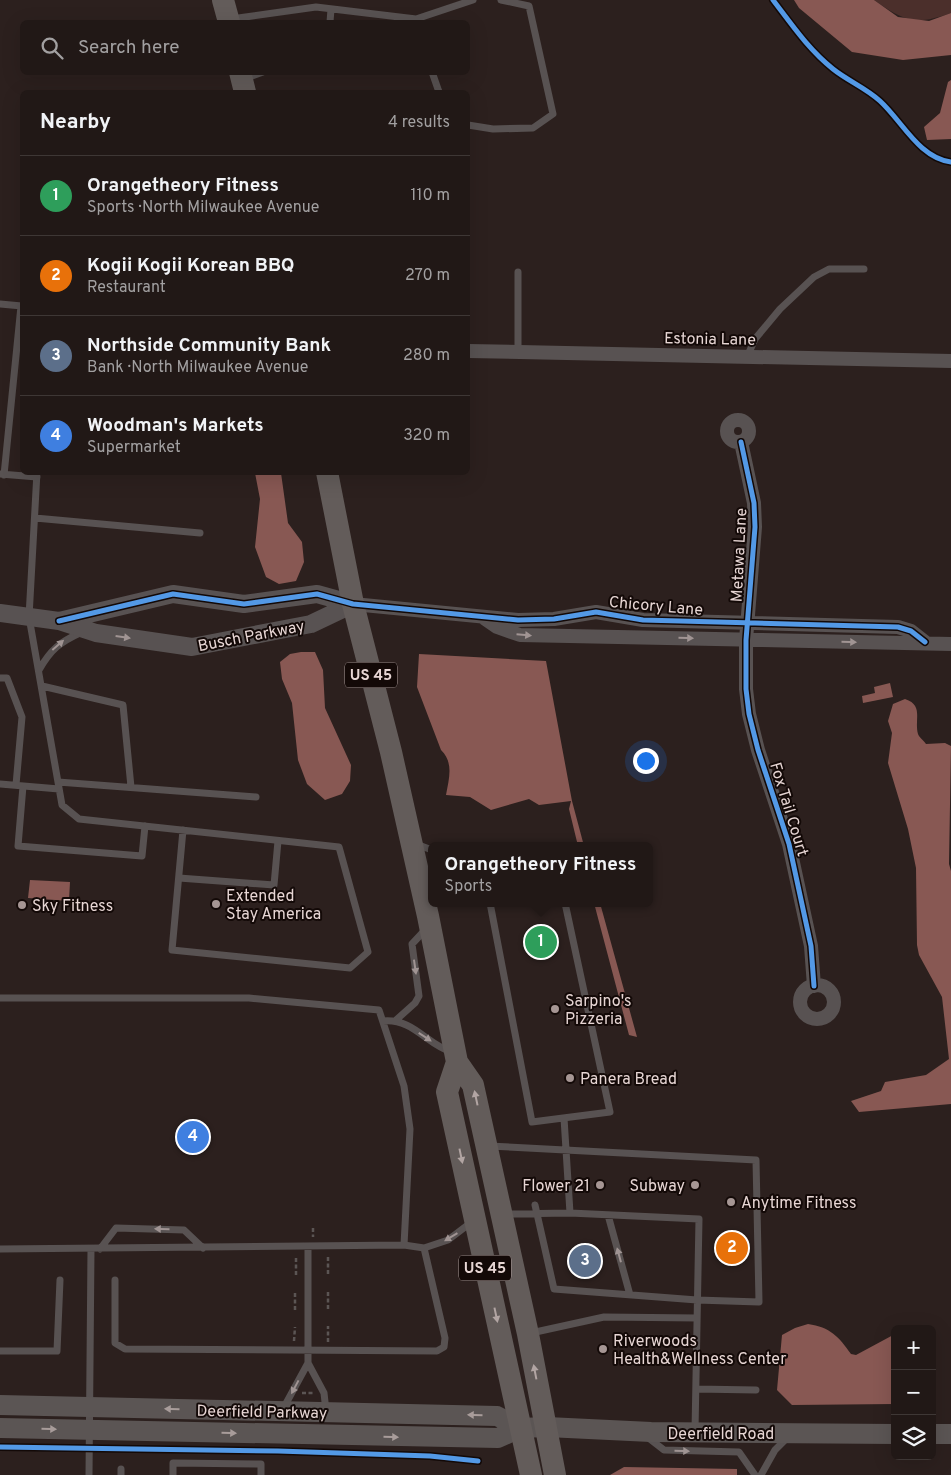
<!DOCTYPE html>
<html lang="en">
<head>
<meta charset="utf-8">
<style>
  :root { --surface:#211816; --page:#29211f; --text:#f1f3f6; --muted:#a2a0a1; --line:#3e3735; --accent:#8c9099 }
  body { margin:0; font-family:Overpass,sans-serif; background:var(--page); color:var(--text) }
  .controls { position:absolute; right:15px; bottom:15px; display:grid; overflow:hidden; border-radius:8px; box-shadow:0 5px 20px #0002 }
  .controls button { width:45px; height:45px; display:grid; place-items:center; padding:0; border:0; border-bottom:1px solid var(--line); background:var(--surface); color:var(--text); font:25px sans-serif }
  .you { position:absolute; left:645px; top:760px; width:18px; height:18px; margin:-12px; border:4px solid #fff; border-radius:50%; background:#1a73e8; box-shadow:0 0 0 8px #1a73e833 }
  .badge { display:grid; place-items:center; width:32px; height:32px; border-radius:50%; background:var(--accent); color:#fff; font-size:16px; font-weight:700 }
  .pin { position:absolute; translate:-50% -50%; border:2px solid #fff; box-shadow:0 1px 5px #0006 }
  .popup { position:absolute; left:428px; top:842px; width:225px; height:65px; box-sizing:border-box; display:grid; place-content:center; border-radius:8px; background:var(--surface); filter:drop-shadow(0 1px 4px #0005); font-size:16px; white-space:nowrap; color:var(--muted) }
  .popup b { font-size:19px; color:var(--text) }
  .popup::after { content:''; position:absolute; left:50%; top:100%; margin-left:-10px; border:10px solid transparent; border-top-color:var(--surface) }
  .list { margin:0; padding:0; list-style:none }
  h2 { display:flex; justify-content:space-between; align-items:center; height:65px; margin:0; padding:0 20px; font-size:21px }
  h2 small { font-size:16px; font-weight:400; color:var(--muted) }
  .list li { display:grid; grid-template-columns:32px 1fr auto; gap:15px; align-items:center; box-sizing:border-box; height:80px; padding:0 20px; border-top:1px solid var(--line) }
  .list b { display:block; font-size:19px; white-space:nowrap }
  .list p { margin:0; font-size:16px; white-space:nowrap; color:var(--muted) }
  .list em { font-size:16px; font-style:normal; color:var(--muted) }
  .icon { flex:none; width:28px; height:28px; fill:none; stroke:currentColor; stroke-width:2; stroke-linecap:round; stroke-linejoin:round }
  .map { position:relative; flex:none; width:951px; height:1475px; overflow:hidden }
  .search { position:absolute; background:var(--surface); box-shadow:0 5px 20px #0002; left:20px; top:20px; width:450px; height:55px; display:flex; align-items:center; gap:12px; box-sizing:border-box; padding:0 18px; border-radius:8px; color:var(--muted); font-size:19px }
  .panel { position:absolute; background:var(--surface); box-shadow:0 5px 20px #0002; left:20px; top:90px; width:450px; height:385px; border-radius:8px }
  .map>svg:first-child { display:block }
  .green { fill:#4b2f2b }
  .water { fill:#885853 }
  .lines { fill:none; stroke-linecap:round; stroke-linejoin:round }
  .path { stroke:#5b5554; stroke-width:2.5; stroke-dasharray:4 2.5; stroke-linecap:butt }
  .service { stroke:#585252; stroke-width:7 }
  .minor { stroke:#585252; stroke-width:14 }
  .tertiary { stroke:#585252; stroke-width:18 }
  .secondary { stroke:#5b5554; stroke-width:20 }
  .primary { stroke:#635c5a; stroke-width:22 }
  .cycleway-casing { stroke:#130907; stroke-width:8 }
  .cycleway { stroke:#5399e6; stroke-width:5 }
  .oneway { fill:#a09493 }
  .oneway2 { fill:#b2a5a3 }
  .oneway3 { fill:#a89c9a }
  .poi-dot { fill:#a69694; stroke:#130907; stroke-width:2 }
  .labels { text-anchor:middle; stroke-width:4; stroke-linejoin:round; paint-order:stroke }
  .shield { fill:#130907; stroke:#a79896; stroke-width:1 }
  .shield-label { font-size:15px; font-weight:bold; fill:#e7d6d4 }
  .street-label { font-size:16px; fill:#e7d6d4; stroke:#130907 }
  .poi-label { font-size:16px; fill:#e7d6d4; stroke:#130907; text-anchor:start }
</style>
</head>
<body>
<div class="map">
<svg width="951" height="1475" viewBox="0 0 951 1475">
  <rect width="100%" height="100%" fill="#2c201e"/>
  <path class="green" d="M 874,0 L 951,0 L 951,13 C 915,26 904,21 874,0 Z"/>
  <path class="water" d="M 794,0 L 874,0 L 898,17 L 929,21 L 951,13 L 951,55 L 903,60 L 852,52 L 799,8 Z
    M 951,80 L 951,139 L 927,140 L 924,127 L 940,113 L 948,82 Z
    M 255,473 L 281,473 L 288,523 L 302,542 L 304,562 L 296,581 L 279,584 L 266,577 L 255,547 L 260,499 Z
    M 301,652 L 315,652 L 323,670 L 325,708 L 351,765 L 350,781 L 342,794 L 325,800 L 307,784 L 298,760 L 292,703 L 282,679 L 280,662 L 290,654 Z
    M 419,654 L 546,661 L 572,801 L 584,846 L 578,846 L 569,809 L 571,801 L 539,805 L 529,799 L 491,810 L 470,797 L 446,795 C 449,778 454,763 441,750 L 417,687 Z
    M 890,683 L 893,697 L 863,703 L 862,696 L 875,693 L 874,687 Z
    M 905,699 C 924,705 914,720 918,734 C 919,737 924,741 926,744 L 945,743 L 951,746 L 949,864 L 951,871 L 951,1104 L 859,1112 L 851,1101 L 881,1091 L 885,1082 L 926,1075 L 949,1059 L 942,997 L 919,955 L 917,945 L 916,868 L 908,829 L 888,763 L 892,733 L 888,721 L 893,704 Z
    M 30,880 L 70,882 L 69,901 L 28,898 Z
    M 594,903 L 600,903 L 637,1037 L 629,1035 Z
    M 808,1324 C 830,1327 839,1337 851,1354 L 856,1355 L 895,1334 L 895,1404 L 792,1405 L 777,1390 L 782,1335 L 795,1328 Z
    M 624,1467 L 737,1469 L 737,1475 L 610,1475 Z"/>
  <g class="lines">
    <path class="path" d="M 313,1228 L 313,1237
      M 328,1257 L 328,1276
      M 296,1275 L 296,1256
      M 328,1292 L 328,1310
      M 295,1310 L 295,1292
      M 294,1341 L 295,1327
      M 328,1342 L 328,1326
      M 302,1393 L 315,1393"/>
    <path class="service" d="M 231,19 L 316,7 L 416,19 L 473,0
      M 330,22 L 331,9
      M 432,72 L 439,92
      M 244,79 L 263,72
      M 468,125 L 493,129 L 533,128 L 553,114 L 529,6 L 501,0
      M 0,304 L 22,306
      M 518,352 L 518,272
      M 747,357 L 755,339 L 780,309 L 814,277 L 829,269 L 864,269
      M 37,472 L 29,617 L 62,805 L 79,819 L 339,847 L 368,952 L 350,968 L 172,950 L 183,830
      M 0,474 L 37,477
      M 4,475 L 21,306
      M 35,518 L 200,533
      M 39,670 C 51,649 60,642 82,632
      M 0,678 L 7,678 L 22,717 L 16,785
      M 42,686 L 123,705 L 131,787
      M 58,782 L 256,797
      M 0,784 L 59,789
      M 23,786 L 18,846 L 142,856 L 145,826
      M 416,844 L 432,850
      M 179,878 L 274,885 L 278,841
      M 490,903 L 532,1122 L 610,1112 L 565,903
      M 0,998 L 249,998 L 379,1010 L 404,1086 L 410,1129 L 404,1245 L 0,1249
      M 396,1020 L 415,1003 L 419,996 L 412,944 L 426,929
      M 383,1021 C 413,1018 427,1045 452,1052
      M 564,1118 L 570,1213
      M 489,1146 L 756,1160 L 759,1302 L 697,1300 L 554,1289 L 535,1205
      M 504,1214 L 570,1213 L 699,1219 L 695,1431
      M 608,1215 L 630,1295
      M 424,1248 L 448,1240 L 473,1221
      M 100,1249 L 116,1228 L 184,1230 L 203,1248
      M 115,1280 L 115,1343 L 125,1349 L 437,1351 L 444,1347 L 445,1338 L 424,1248 L 404,1245
      M 531,1333 L 604,1317 L 697,1318
      M 0,1351 L 57,1351 L 60,1280
      M 308,1363 L 324,1393 L 326,1411
      M 696,1389 L 756,1390
      M 283,1409 L 308,1363 L 308,1247
      M 646,1436 L 664,1450 L 739,1452 L 755,1475
      M 89,1475 L 91,1249
      M 121,1475 L 121,1469
      M 173,1475 L 173,1463 L 261,1464 L 261,1475
      M 761,1475 L 775,1450 L 788,1437"/>
    <path class="minor" d="M 468,351 L 951,361
      M727 431a11 11 0 1 1 22 0a11 11 0 1 1-22 0Z
      M 741,442 L 754,503 L 755,527 L 746,640 L 746,689 L 749,714 L 758,750 L 789,844 L 811,946 L 814,986
      M 353,604 L 518,620 L 554,619 L 596,612 L 643,620 L 898,627 L 911,631 L 925,642
      M 484,618 L 497,627 L 520,635 L 951,644
      M800 1002a17 17 0 1 1 34 0a17 17 0 1 1-34 0Z"/>
    <path class="tertiary" d="M 0,613 L 59,621 L 96,633 L 192,647 L 311,624 L 353,604
      M 59,621 L 173,594 L 244,604 L 317,594 L 353,604"/>
    <path class="secondary" d="M 0,1405 L 497,1416 L 520,1428
      M 0,1428 L 498,1438 L 520,1428 L 547,1427 L 651,1432 L 895,1434
      M 932,1434 L 951,1434"/>
    <path class="primary" d="M 223,0 L 229,22
      M 240,72 L 245,92
      M 327,472 L 353,604 L 391,752 L 428,916 L 457,1062 L 473,1085 L 528,1334 L 555,1475
      M 457,1062 L 447,1092 L 531,1475"/>
    <defs>
      <path id="cycleway" d="M 773,0 C 792,25 809,50 833,69 C 848,81 866,88 880,101 C 902,121 919,158 951,162
        M 741,442 L 754,503 L 755,527 L 746,640 L 746,689 L 749,714 L 758,750 L 789,844 L 811,946 L 814,986
        M 59,621 L 173,594 L 244,604 L 317,594 L 353,604 L 518,620 L 554,619 L 596,612 L 643,620 L 898,627 L 911,631 L 925,642
        M 0,1447 L 278,1451 L 430,1456 L 478,1461"/>
    </defs>
    <use href="#cycleway" class="cycleway-casing"/>
    <use href="#cycleway" class="cycleway"/>
  </g>
  <defs><path id="oneway-solid" d="M-6-.8H1V-3.2L6.5 0L1 3.2V.8H-6Z" transform="scale(1.25)"/></defs>
  <g class="oneway">
    <use href="#oneway-solid" transform="translate(524 635) rotate(5)"/>
    <use href="#oneway-solid" transform="translate(123 637) rotate(8)"/>
    <use href="#oneway-solid" transform="translate(686 638) rotate(1)"/>
    <use href="#oneway-solid" transform="translate(849 642) rotate(1)"/>
    <use href="#oneway-solid" transform="translate(58 645) rotate(-41)"/>
    <use href="#oneway-solid" transform="translate(415 967) rotate(82)"/>
    <use href="#oneway-solid" transform="translate(425 1037) rotate(33)"/>
    <use href="#oneway-solid" transform="translate(162 1229) rotate(-179)"/>
    <use href="#oneway-solid" transform="translate(451 1237) rotate(149)"/>
    <use href="#oneway-solid" transform="translate(619 1255) rotate(-105)"/>
    <use href="#oneway-solid" transform="translate(295 1387) rotate(118)"/>
    <use href="#oneway-solid" transform="translate(682 1451) rotate(1)"/>
  </g>
  <g class="oneway2">
    <use href="#oneway-solid" transform="translate(476 1098) rotate(-102)"/>
    <use href="#oneway-solid" transform="translate(461 1156) rotate(78)"/>
    <use href="#oneway-solid" transform="translate(496 1315) rotate(78)"/>
    <use href="#oneway-solid" transform="translate(535 1372) rotate(-101)"/>
  </g>
  <g class="oneway3">
    <use href="#oneway-solid" transform="translate(172 1409) rotate(-179)"/>
    <use href="#oneway-solid" transform="translate(475 1415) rotate(-179)"/>
    <use href="#oneway-solid" transform="translate(49 1429) rotate(1)"/>
    <use href="#oneway-solid" transform="translate(229 1433) rotate(2)"/>
    <use href="#oneway-solid" transform="translate(391 1437) rotate(1)"/>
  </g>
  <g class="poi-dot">
    <circle cx="216" cy="904" r="5"/>
    <circle cx="22" cy="905" r="5"/>
    <circle cx="555" cy="1009" r="5"/>
    <circle cx="570" cy="1078" r="5"/>
    <circle cx="600" cy="1185" r="5"/>
    <circle cx="695" cy="1185" r="5"/>
    <circle cx="731" cy="1202" r="5"/>
    <circle cx="603" cy="1349" r="5"/>
  </g>
  <g class="labels">
    <g class="shield">
      <rect x="345" y="662.5" width="52" height="25" rx="4"/>
      <rect x="459" y="1255.5" width="52" height="25" rx="4"/>
    </g>
    <g class="shield-label">
      <text x="371" y="680">US 45</text>
      <text x="485" y="1273">US 45</text>
    </g>
    <g class="street-label">
      <text transform="translate(710 338) rotate(1)" y="6">Estonia Lane</text>
      <text transform="translate(738 555) rotate(-87)" y="6">Metawa Lane</text>
      <text transform="translate(656 605) rotate(5)" y="6">Chicory Lane</text>
      <text transform="translate(251 635) rotate(-11)" y="6">Busch Parkway</text>
      <text transform="translate(790 809) rotate(73)" y="6">Fox Tail Court</text>
      <text transform="translate(262 1411) rotate(1)" y="6">Deerfield Parkway</text>
      <text x="721" y="1439">Deerfield Road</text>
    </g>
    <g class="poi-label">
      <text x="226" y="901">Extended<tspan x="226" dy="18">Stay America</tspan></text>
      <text x="32" y="911">Sky Fitness</text>
      <text x="565" y="1006">Sarpino's<tspan x="565" dy="18">Pizzeria</tspan></text>
      <text x="580" y="1084">Panera Bread</text>
      <text x="590" y="1191" text-anchor="end">Flower 21</text>
      <text x="685" y="1191" text-anchor="end">Subway</text>
      <text x="741" y="1208">Anytime Fitness</text>
      <text x="613" y="1346">Riverwoods<tspan x="613" dy="18">Health&amp;Wellness Center</tspan></text>
    </g>
  </g>
</svg>
<div class="controls">
<button>+</button>
<button>−</button>
<button><svg class="icon" aria-label="layers" viewBox="0 0 24 24"><path d="M12 4l9 5-9 5-9-5zM3 14l9 5 9-5"/></svg></button>
</div>
<div class="you"></div>
<div class="pin badge" style="left:541px;top:942px;background:#2e9e5b">1</div>
<div class="popup"><b>Orangetheory Fitness</b>Sports</div>
<div class="pin badge" style="left:732px;top:1248px;background:#e8710a">2</div>
<div class="pin badge" style="left:585px;top:1261px;background:#5c6f8a">3</div>
<div class="pin badge" style="left:193px;top:1137px;background:#3f7fe0">4</div>
<div class="search"><svg class="icon" aria-label="search" viewBox="0 0 24 24"><circle cx="10" cy="10" r="6"/><path d="M15 15l6 6"/></svg>Search here</div>
<section class="panel">
<h2>Nearby<small>4 results</small></h2>
<ul class="list">
<li><span class="badge" style="background:#2e9e5b">1</span><div><b>Orangetheory Fitness</b><p>Sports · North Milwaukee Avenue</p></div><em>110 m</em></li>
<li><span class="badge" style="background:#e8710a">2</span><div><b>Kogii Kogii Korean BBQ</b><p>Restaurant</p></div><em>270 m</em></li>
<li><span class="badge" style="background:#5c6f8a">3</span><div><b>Northside Community Bank</b><p>Bank · North Milwaukee Avenue</p></div><em>280 m</em></li>
<li><span class="badge" style="background:#3f7fe0">4</span><div><b>Woodman's Markets</b><p>Supermarket</p></div><em>320 m</em></li>
</ul>
</section>
</div>
</body>
</html>
